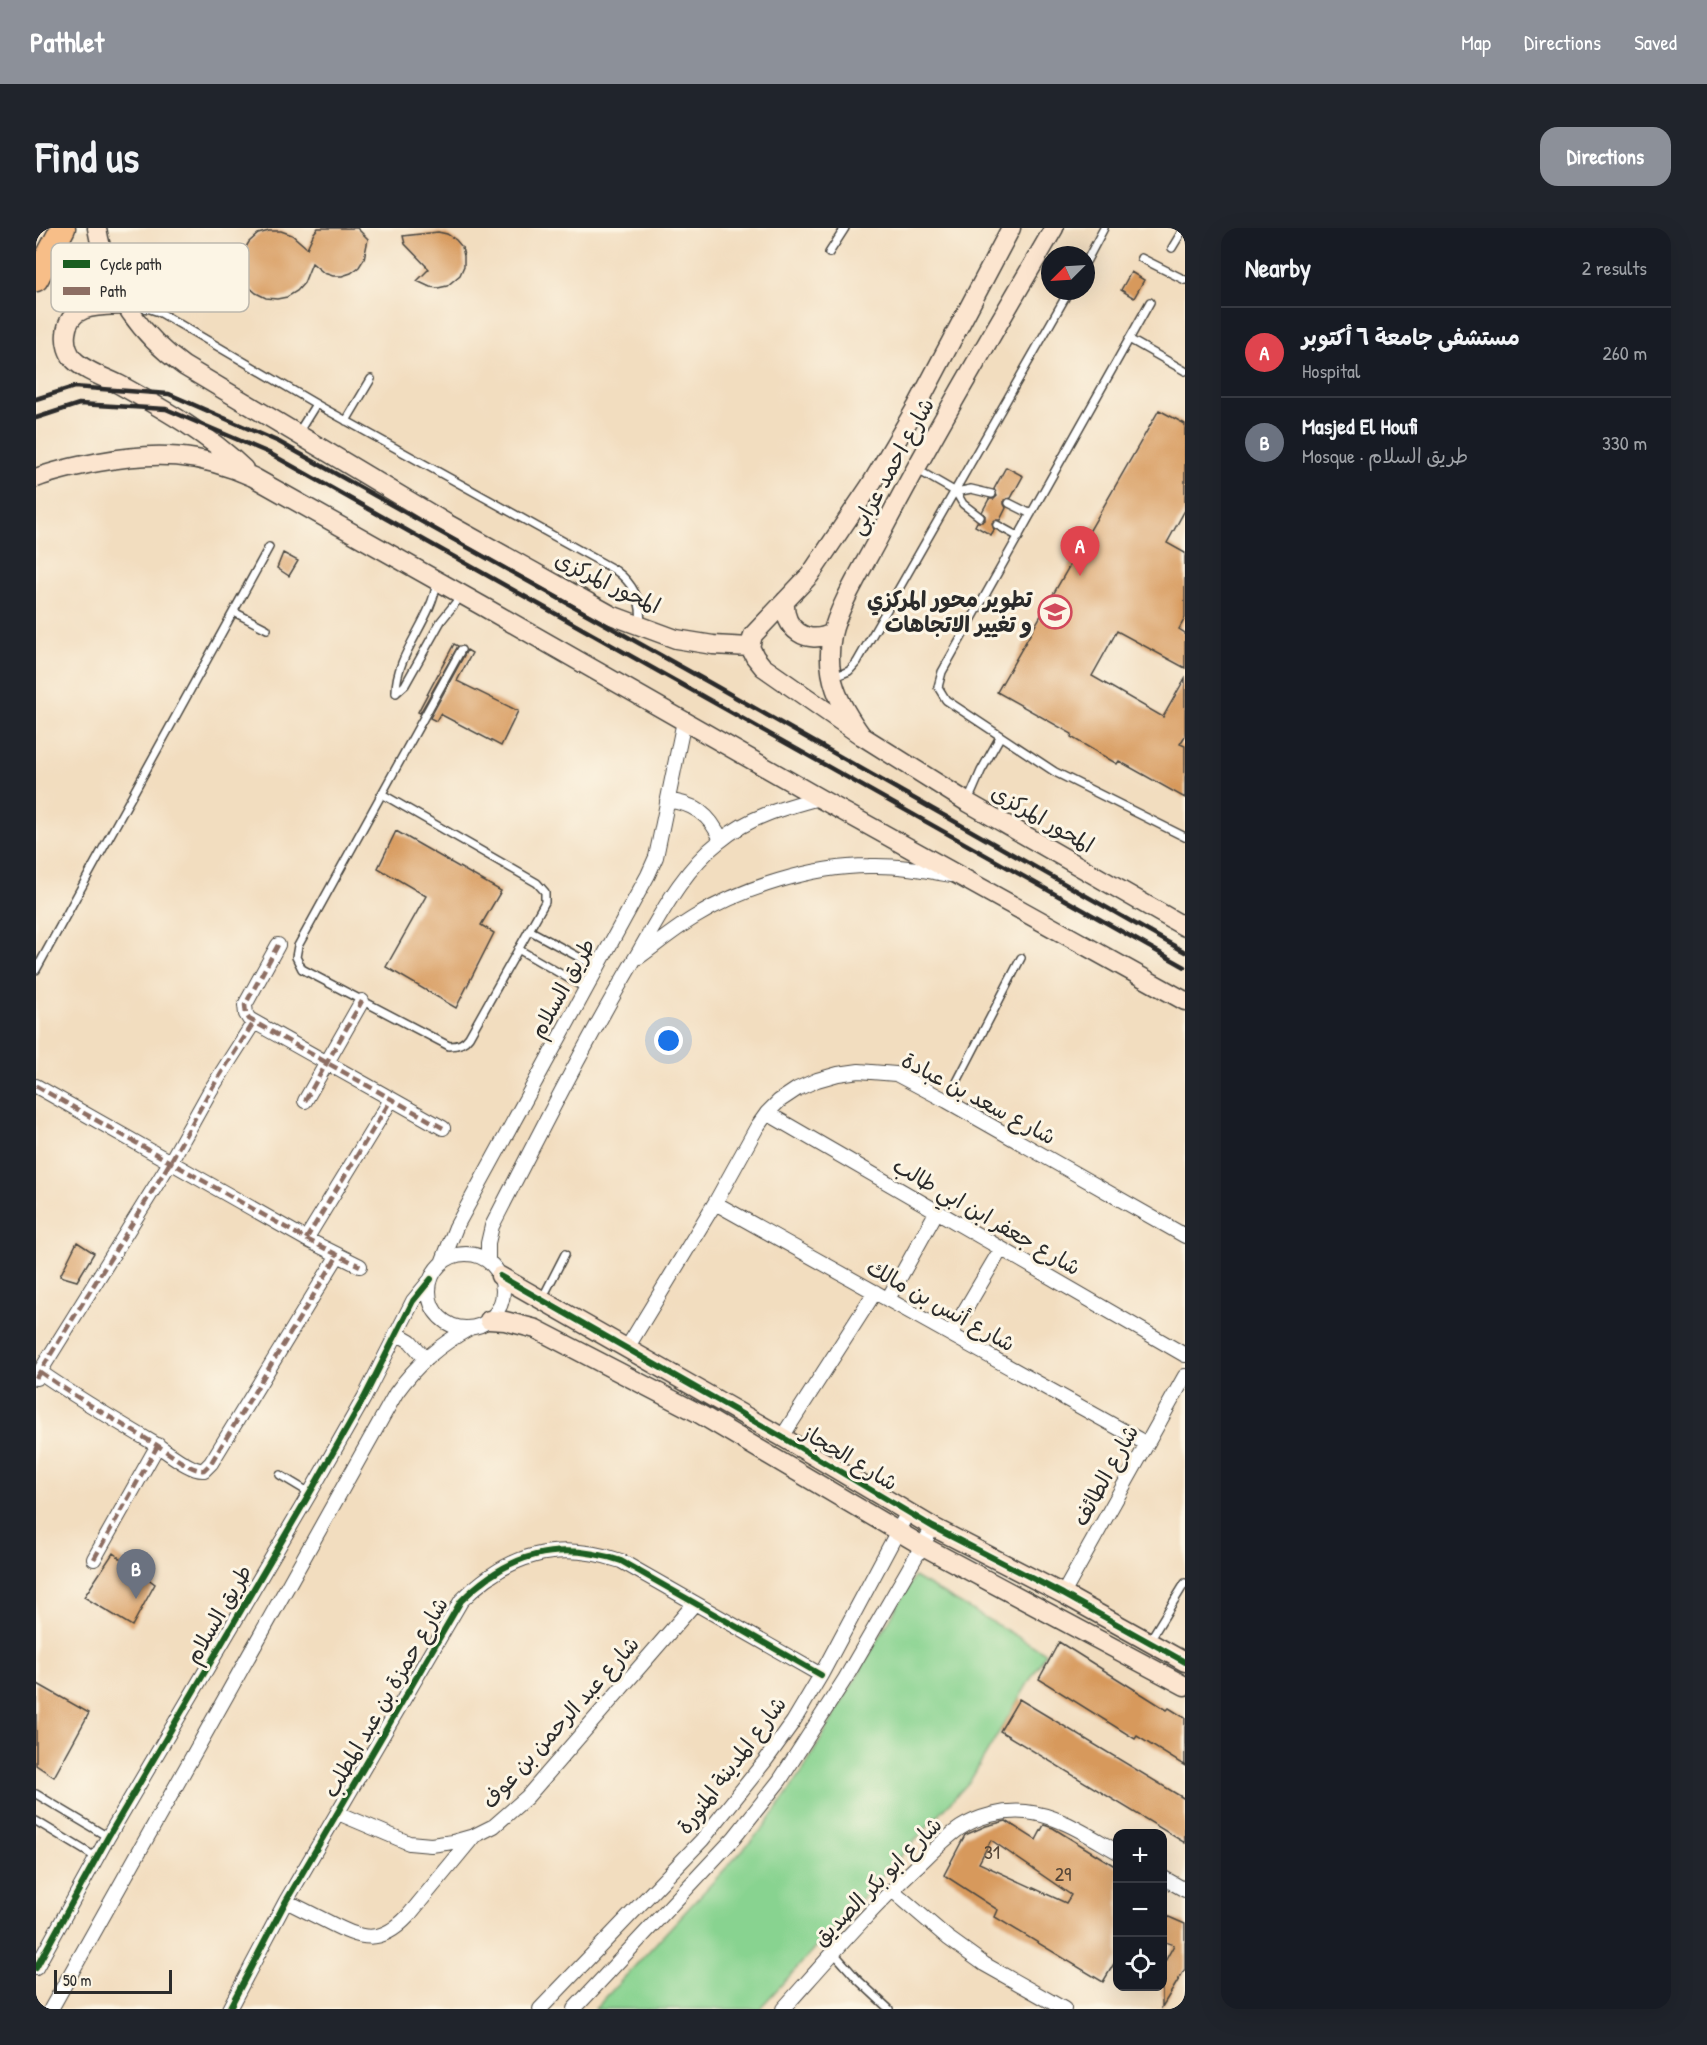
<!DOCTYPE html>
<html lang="en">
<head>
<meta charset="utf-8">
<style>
  :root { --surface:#171b24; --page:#20242c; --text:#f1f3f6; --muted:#9ea1a6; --line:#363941; --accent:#8c9099 }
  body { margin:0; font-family:"Patrick Hand","Playpen Sans Arabic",sans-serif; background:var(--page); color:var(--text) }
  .controls { position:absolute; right:18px; bottom:18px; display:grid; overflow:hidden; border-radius:12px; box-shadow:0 6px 24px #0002 }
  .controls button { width:54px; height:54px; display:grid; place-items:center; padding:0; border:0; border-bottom:2px solid var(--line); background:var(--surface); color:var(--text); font:30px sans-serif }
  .compass { position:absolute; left:1005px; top:18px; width:54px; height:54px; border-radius:50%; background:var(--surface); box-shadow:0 6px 24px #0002; rotate:246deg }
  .scale { position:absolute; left:18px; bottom:15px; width:118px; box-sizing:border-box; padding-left:6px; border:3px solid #2b2b2b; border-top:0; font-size:16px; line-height:21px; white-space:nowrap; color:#2b2b2b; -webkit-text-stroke:4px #fcf5e5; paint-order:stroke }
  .you { position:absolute; left:633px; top:813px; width:21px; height:21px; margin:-15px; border:4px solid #fff; border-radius:50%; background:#1a73e8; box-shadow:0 0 0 9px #1a73e833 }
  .badge { display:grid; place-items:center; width:39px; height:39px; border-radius:50%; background:var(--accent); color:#fff; font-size:20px; font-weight:700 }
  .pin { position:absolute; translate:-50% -50px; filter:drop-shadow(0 2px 3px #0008) }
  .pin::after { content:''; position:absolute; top:32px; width:21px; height:18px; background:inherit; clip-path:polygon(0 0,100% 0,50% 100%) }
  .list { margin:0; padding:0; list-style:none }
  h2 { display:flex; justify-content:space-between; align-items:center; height:78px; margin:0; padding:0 24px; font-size:26px }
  h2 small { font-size:20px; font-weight:400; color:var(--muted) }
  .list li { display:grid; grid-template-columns:39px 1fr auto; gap:18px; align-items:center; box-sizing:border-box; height:90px; padding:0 24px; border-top:2px solid var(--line) }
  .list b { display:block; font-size:22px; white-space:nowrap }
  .list p { margin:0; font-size:20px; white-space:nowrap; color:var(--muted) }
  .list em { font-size:20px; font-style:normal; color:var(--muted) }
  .icon { flex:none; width:33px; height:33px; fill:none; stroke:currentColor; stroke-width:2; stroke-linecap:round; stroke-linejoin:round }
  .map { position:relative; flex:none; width:1149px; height:1781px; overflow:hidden; border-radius:18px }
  header { display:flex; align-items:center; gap:36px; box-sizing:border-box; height:84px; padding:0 30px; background:var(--accent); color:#fff }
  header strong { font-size:28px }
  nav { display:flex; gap:33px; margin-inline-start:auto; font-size:21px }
  .intro { display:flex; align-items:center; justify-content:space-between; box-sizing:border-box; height:144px; padding:0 36px }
  h1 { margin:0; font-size:42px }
  .button { padding:15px 27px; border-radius:18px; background:var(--accent); color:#fff; font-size:21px; font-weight:700 }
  main { display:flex; gap:36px; padding:0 36px }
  aside { flex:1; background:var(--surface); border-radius:18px; box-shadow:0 6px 24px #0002 }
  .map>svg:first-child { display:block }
  .green { fill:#88d390; stroke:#5a7f5e; stroke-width:1.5 }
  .building { fill:#d7995b; fill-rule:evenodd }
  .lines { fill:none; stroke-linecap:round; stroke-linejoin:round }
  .lane-casing { stroke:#494641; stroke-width:10 }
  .street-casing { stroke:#494641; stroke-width:16 }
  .secondary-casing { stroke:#494641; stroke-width:21 }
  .highway-casing { stroke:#494641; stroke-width:27 }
  .lane { stroke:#fff; stroke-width:7 }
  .street { stroke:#fff; stroke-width:14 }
  .secondary { stroke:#fce5cf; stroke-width:18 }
  .highway { stroke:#f7be88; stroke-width:24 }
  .rail { stroke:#2b2b2b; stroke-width:4.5 }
  .quiet { stroke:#8d6e63; stroke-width:4.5; stroke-dasharray:9 4.5; stroke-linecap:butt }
  .cycleway-casing { stroke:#fcf5e5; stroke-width:10 }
  .cycleway { stroke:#1b5e20; stroke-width:6 }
  .labels { text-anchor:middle; stroke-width:6; stroke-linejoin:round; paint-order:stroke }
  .number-label { font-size:20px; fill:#564637 }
  .street-label { font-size:22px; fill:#2b2b2b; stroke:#fcf5e5 }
  .poi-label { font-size:22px; font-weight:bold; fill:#2b2b2b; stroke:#fcf5e5; text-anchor:end }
  .key { fill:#fcf5e5; stroke:#bdb8ad; stroke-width:1.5 }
  .key-label { font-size:16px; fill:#2b2b2b }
</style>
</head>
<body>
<header>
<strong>Pathlet</strong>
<nav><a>Map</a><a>Directions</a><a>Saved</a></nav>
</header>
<div class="intro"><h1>Find us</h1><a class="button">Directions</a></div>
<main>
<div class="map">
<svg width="1149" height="1781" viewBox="0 0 1149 1781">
  <rect width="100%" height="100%" fill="#fcf5e5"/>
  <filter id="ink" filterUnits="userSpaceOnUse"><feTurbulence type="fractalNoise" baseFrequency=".0167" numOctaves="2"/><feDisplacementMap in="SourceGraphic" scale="12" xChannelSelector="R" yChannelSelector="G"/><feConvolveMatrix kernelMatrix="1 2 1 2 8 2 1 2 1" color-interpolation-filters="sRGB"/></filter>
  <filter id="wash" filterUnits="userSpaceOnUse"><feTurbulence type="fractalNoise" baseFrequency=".008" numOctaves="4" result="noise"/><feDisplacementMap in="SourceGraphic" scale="24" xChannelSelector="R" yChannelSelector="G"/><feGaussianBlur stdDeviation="1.35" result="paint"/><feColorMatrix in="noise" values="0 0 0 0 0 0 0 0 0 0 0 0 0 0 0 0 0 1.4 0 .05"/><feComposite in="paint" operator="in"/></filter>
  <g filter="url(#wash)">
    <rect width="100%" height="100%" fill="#f2ddbf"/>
    <path class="green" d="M 878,1349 L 1010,1425 L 934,1553 L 723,1781 L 559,1781 L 728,1599 L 766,1544 Z"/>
    <g id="blocks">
      <path class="building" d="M 282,0 L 321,0 L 332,11 L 328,31 L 323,39 L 315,45 L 306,48 L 297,48 L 288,45 L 276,35 L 268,55 L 261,63 L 251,69 L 241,71 L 230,70 L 220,65 L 211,57 L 206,47 L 204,35 L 207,24 L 213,14 L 222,6 L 233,3 L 245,3 L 256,7 L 271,20 L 278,5 Z
        M 402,4 L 411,6 L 420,12 L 426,19 L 428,28 L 428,38 L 424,47 L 411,58 L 402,60 L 394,59 L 381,53 L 393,41 L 369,16 L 367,8 Z
        M 1095,44 L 1108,52 L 1098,70 L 1085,62 Z
        M 1123,182 L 1149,196 L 1149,282 L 1131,315 L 1149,325 L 1149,390 L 1143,401 L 1149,405 L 1149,440 L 1081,403 L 1056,448 L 1127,489 L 1149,450 L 1149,508 L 1144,516 L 1149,518 L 1149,570 L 1083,533 L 1081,536 L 1035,509 L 1036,506 L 961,464 Z
        M 970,239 L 987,248 L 975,270 L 968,272 L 968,276 L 970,280 L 964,292 L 959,292 L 956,295 L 958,302 L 955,307 L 939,298 L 941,294 L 946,294 L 949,292 L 949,287 L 946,284 L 953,271 L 958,271 L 961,268 L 958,261 Z
        M 247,325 L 262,333 L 253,348 L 241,340 Z
        M 418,416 L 422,418 L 384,485 L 382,484 Z
        M 431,422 L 436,425 L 421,453 L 482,483 L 465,518 L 404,486 L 400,493 L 394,490 Z
        M 360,603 L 465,663 L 445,697 L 458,705 L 420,780 L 350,739 L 390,668 L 342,640 Z
        M 41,1014 L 58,1025 L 41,1053 L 24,1048 Z
        M 77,1325 L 119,1356 L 96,1398 L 48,1369 Z
        M 1023,1414 L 1131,1482 L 1133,1480 L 1149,1490 L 1149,1538 L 1101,1508 L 1099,1511 L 1003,1451 Z
        M 0,1455 L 53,1485 L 18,1549 L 0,1537 Z
        M 983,1471 L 1149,1571 L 1149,1615 L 964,1503 Z
        M 970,1593 L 1000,1612 L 1008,1597 L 1017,1600 L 1082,1640 L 1082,1729 L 1067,1754 L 959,1689 L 962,1682 L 908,1647 L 929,1607 L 950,1598 ZM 955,1612 L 1035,1667 L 1030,1675 L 943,1635 Z
        M 1126,1686 L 1149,1696 L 1149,1741 L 1126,1779 L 1126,1739 L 1138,1717 L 1126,1713 Z"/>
    </g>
  </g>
  <g filter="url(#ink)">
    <use href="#blocks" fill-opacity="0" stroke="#494641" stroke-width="1.5"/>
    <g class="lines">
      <defs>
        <path id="lane" d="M 1136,20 L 1148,0
          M 793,25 L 809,0
          M 1105,30 L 1149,52
          M 1050,34 L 1068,0
          M 1114,74 L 906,444 L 902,459 L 910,472 L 1019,544 L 1149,609
          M 93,78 L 114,81 L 123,84 L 280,176 L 579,342 C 597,355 607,374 604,397
          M 1093,111 L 1149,143
          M 310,193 L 335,151
          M 262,205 L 280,176
          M 880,241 L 920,264 L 927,276 L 944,289
          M 920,264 L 935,261 L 956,266
          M 973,275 L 995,286
          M 961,297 L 983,309
          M 198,384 L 231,401
          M 798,449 L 813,443 L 821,434 L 1033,63
          M 360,465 C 359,426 396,393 401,353
          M 360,465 L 369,457 L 405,393 L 425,368
          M 346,566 L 501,655 L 509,664 L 509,674 L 433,809 C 428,816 422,818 413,818 L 266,741 L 260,729 L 262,718 L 425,422
          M 932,573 L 945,543 L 964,509
          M 493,702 L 561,739
          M 482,721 L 549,760
          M 0,742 L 233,319
          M 911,873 L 985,730
          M 506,1071 L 529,1026
          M 244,1247 L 274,1265
          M 1114,1412 L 1149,1355
          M 0,1566 L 72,1609
          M 0,1593 L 61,1630
          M 797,1724 L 822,1752 L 853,1781"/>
        <path id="street" d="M 631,573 C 657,574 675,588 685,612
          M 242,717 L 209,777 L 210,786 L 213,791 L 407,900
          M 603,729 C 621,716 639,701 659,689 C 706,660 777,638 833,638 C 861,637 888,642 915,647
          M 0,858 L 270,1011 L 324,1038
          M 269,873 L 326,773
          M 731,885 L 1149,1127
          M 679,975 L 1111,1216
          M 270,1011 L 355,872
          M393 1063a37 37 0 1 1 74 0a37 37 0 1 1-74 0Z
          M 452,1033 L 452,1015 L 456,998 C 504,905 550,812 604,722 C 626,684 648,641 684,613 C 713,589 746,580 783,570
          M 406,1035 L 420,999 L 612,647 L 620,629 L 648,493
          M 852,1071 L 901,983
          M 360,1105 L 374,1113 L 389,1130
          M 915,1106 L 965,1021
          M 591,1120 L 679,975 L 721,899 L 731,885 L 743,873 L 761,861 L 781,852 L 802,846 L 823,843 L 860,846 L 911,873 L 1149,1008
          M 4,1144 C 41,1170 80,1193 119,1216 C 131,1223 155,1244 168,1242 L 175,1235 L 302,1027
          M 0,1150 L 135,933 L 174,863 L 218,794
          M 746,1209 L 839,1064
          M 58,1331 L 122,1217
          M 1027,1366 L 1149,1148
          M 302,1585 L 373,1615 L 395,1617 L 417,1614 L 438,1608 L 458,1598 L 491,1569 L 659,1375
          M 1126,1649 L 1149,1662
          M 856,1662 L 912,1710 L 948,1736 L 1028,1781
          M 250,1673 C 264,1680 278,1687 292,1694 C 325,1711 344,1718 372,1688 L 438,1608
          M 0,1740 L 72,1609 L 274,1265 L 328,1170 L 377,1073 L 395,1051
          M 15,1781 L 360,1165 C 381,1136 403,1117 434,1100
          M 193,1781 L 250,1673 L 425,1373 C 472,1325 522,1312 585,1333 L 785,1447
          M 504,1781 L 666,1612 L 729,1533 L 757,1494 L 785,1447 L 872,1284
          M 538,1781 L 698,1610 L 744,1552 L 809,1451 L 897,1299
          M 747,1781 C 790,1733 832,1684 879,1640 C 893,1627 908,1611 924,1600 C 943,1588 967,1582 990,1584 C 1023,1587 1053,1608 1082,1624"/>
        <path id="secondary" d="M 61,0 C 71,58 100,104 148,138 L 410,295 L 575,387 L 640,411 L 677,417 L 714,419
          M 88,77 C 66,78 32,75 30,106 C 29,115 32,125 38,132 C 50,144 71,150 86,158 C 129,182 173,207 208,241
          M 0,250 C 21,242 41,238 63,234 C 120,223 163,225 217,249 L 448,379 L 783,570 L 1149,773
          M 749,373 C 747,401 771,418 796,405
          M 714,419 L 719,429 L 727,439 L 826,508 L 931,574 L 1149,699
          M 714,419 L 717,407 L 774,347 L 834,258 L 881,178 L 975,0
          M 826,508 C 803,476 788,448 796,407 C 801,381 830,334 843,309 C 898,204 959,102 1018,0
          M 464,1048 L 746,1209 L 897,1299 L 1027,1366 L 1149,1434
          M 453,1092 L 469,1093 L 500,1101 L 662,1185 L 885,1317 L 1149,1458"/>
        <path id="highway" d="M 0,51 L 27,0"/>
      </defs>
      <use href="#lane" class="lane-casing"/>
      <use href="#street" class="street-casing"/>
      <use href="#secondary" class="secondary-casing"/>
      <use href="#highway" class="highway-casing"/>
      <use href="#lane" class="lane"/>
      <use href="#street" class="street"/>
      <use href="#secondary" class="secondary"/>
      <use href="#highway" class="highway"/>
      <path class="rail" d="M 0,171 L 38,159 L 133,166 L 243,214 L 676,456 L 1149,724
        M 0,190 L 43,176 L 130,181 L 233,225 L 1149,739"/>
      <path class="quiet" d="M 242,717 L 209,777 L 210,786 L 213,791 L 407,900
        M 0,858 L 270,1011 L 324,1038
        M 269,873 L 326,773
        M 270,1011 L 355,872
        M 4,1144 C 41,1170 80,1193 119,1216 C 131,1223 155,1244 168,1242 L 175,1235 L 302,1027
        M 0,1150 L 135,933 L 174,863 L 218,794
        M 58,1331 L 122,1217"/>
      <defs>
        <path id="cycleway" d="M 464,1048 L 746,1209 L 897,1299 L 1027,1366 L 1149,1434
          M 0,1740 L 72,1609 L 274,1265 L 328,1170 L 377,1073 L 395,1051
          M 193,1781 L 250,1673 L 425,1373 C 472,1325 522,1312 585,1333 L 785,1447"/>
      </defs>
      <use href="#cycleway" class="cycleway-casing"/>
      <use href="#cycleway" class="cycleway"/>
    </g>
  </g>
  <defs>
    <symbol id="university-ring" viewBox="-11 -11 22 22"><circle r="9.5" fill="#fcf5e5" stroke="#d1495b" stroke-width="1.5"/><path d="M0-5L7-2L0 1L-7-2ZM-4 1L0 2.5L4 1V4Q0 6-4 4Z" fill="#d1495b"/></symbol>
  </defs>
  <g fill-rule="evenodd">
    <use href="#university-ring" x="1000" y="365" width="38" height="38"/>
  </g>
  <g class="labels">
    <g class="number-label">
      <text x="956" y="1631">31</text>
      <text x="1027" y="1653">29</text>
    </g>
    <g class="street-label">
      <text transform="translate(855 238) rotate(-61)" y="8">شارع احمد عرابى</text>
      <text transform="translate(572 354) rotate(26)" y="8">المحور المركزى</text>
      <text transform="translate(1007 590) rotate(30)" y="8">المحور المركزى</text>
      <text transform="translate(526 760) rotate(-61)" y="8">طريق السلام</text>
      <text transform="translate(943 870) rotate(28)" y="8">شارع سعد بن عبادة</text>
      <text transform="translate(951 988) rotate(30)" y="8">شارع جعفر ابن ابي طالب</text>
      <text transform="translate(905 1077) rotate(29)" y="8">شارع أنس بن مالك</text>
      <text transform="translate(814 1229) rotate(31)" y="8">شارع الحجاز</text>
      <text transform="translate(1069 1247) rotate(-61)" y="8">شارع الطائف</text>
      <text transform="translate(182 1386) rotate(-60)" y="8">طريق السلام</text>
      <text transform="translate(349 1469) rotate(-60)" y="8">شارع حمزة بن عبد المطلب</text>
      <text transform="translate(524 1494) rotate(-48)" y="8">شارع عبد الرحمن بن عوف</text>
      <text transform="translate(695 1537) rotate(-53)" y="8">شارع المدينة المنورة</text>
      <text transform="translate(841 1653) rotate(-45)" y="8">شارع ابو بكر الصديق</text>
    </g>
    <g class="poi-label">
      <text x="996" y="379">تطوير محور المركزي<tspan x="996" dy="25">و تغيير الاتجاهات</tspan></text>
    </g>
  </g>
  <rect x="15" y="15" width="198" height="69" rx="9" class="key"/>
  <rect x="27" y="32" width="27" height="8" fill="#1b5e20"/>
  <rect x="27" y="59" width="27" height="8" fill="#8d6e63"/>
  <g class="key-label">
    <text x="64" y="42">Cycle path</text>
    <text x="64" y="69">Path</text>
  </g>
</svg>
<div class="controls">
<button>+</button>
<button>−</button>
<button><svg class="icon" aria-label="locate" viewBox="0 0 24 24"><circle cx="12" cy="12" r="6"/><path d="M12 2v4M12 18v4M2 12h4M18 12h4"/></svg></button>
</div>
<svg class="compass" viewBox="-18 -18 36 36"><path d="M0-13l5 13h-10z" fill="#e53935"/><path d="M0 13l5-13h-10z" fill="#9ea1a6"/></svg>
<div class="scale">50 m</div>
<div class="you"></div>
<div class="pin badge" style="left:1044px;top:348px;background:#e0444e">A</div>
<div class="pin badge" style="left:100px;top:1371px;background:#6b7280">B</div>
</div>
<aside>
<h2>Nearby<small>2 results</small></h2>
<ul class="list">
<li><span class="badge" style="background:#e0444e">A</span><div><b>مستشفى جامعة ٦ أكتوبر</b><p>Hospital</p></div><em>260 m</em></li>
<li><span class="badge" style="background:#6b7280">B</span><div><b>Masjed El Houfi</b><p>Mosque · طريق السلام</p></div><em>330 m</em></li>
</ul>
</aside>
</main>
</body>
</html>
